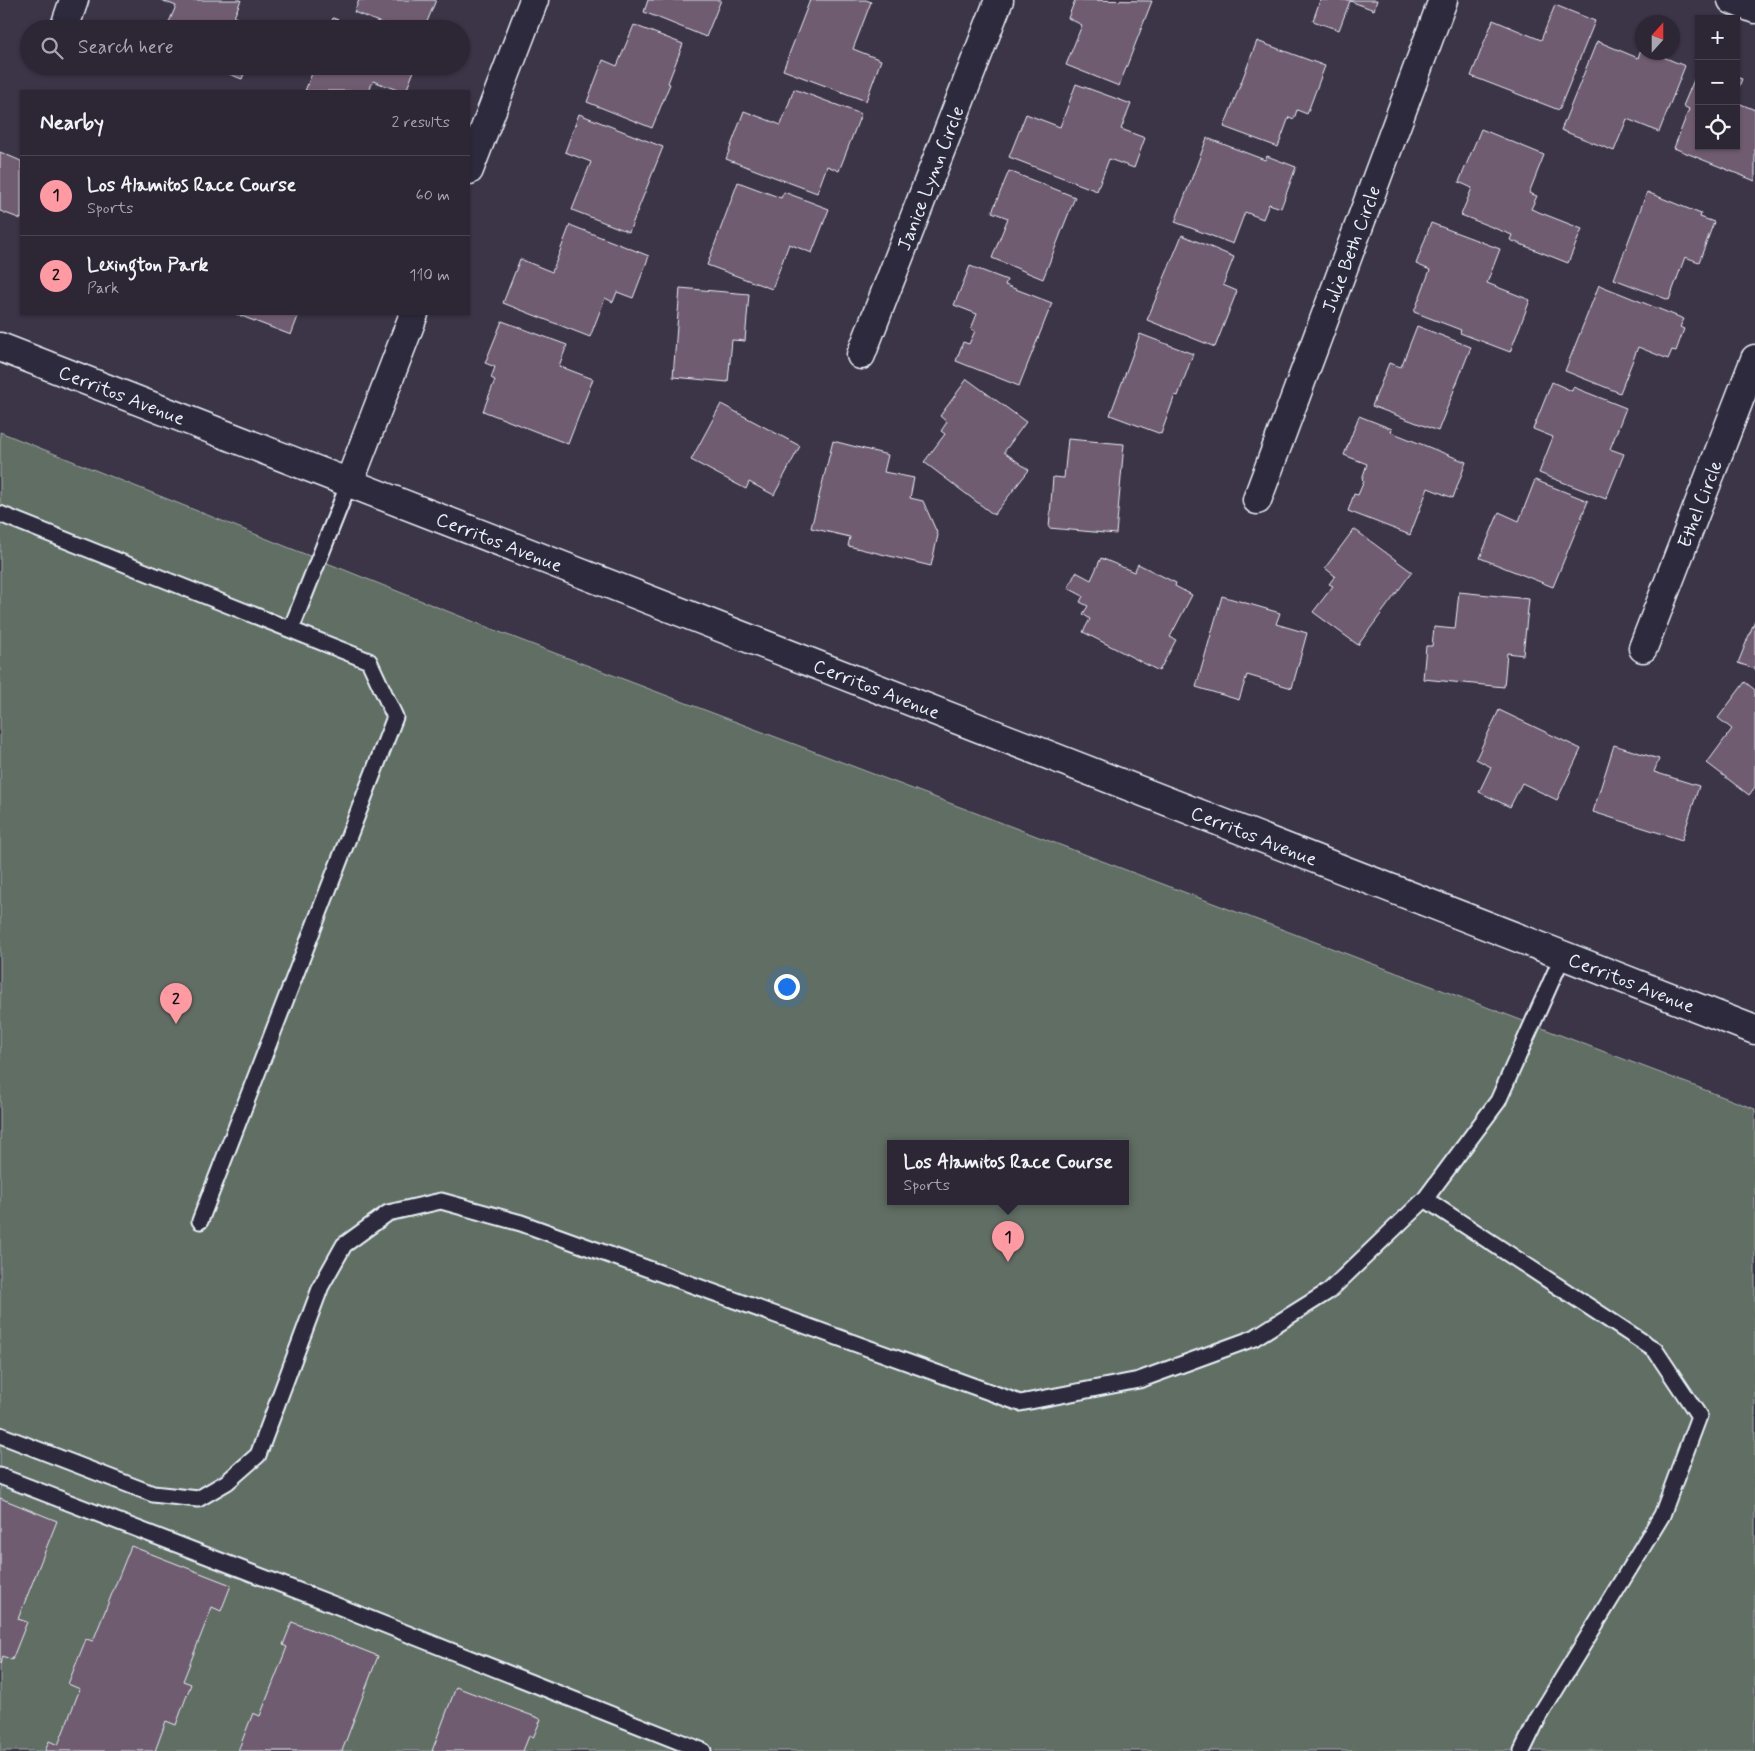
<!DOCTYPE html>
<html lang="en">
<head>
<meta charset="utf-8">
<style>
  :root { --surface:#2d2735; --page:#393341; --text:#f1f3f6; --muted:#a7a5ad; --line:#484450; --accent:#ff9aa2 }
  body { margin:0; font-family:Mynerve,sans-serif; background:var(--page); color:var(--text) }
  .controls { position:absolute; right:15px; top:15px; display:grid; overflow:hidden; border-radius:0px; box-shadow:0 1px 4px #0004 }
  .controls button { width:45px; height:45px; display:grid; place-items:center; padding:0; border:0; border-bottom:1px solid var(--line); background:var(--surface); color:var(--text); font:25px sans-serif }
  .compass { position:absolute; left:1635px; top:15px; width:45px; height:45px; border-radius:50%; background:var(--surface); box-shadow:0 1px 4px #0004; rotate:21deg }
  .you { position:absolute; left:786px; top:986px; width:18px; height:18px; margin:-12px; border:4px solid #fff; border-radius:50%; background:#1a73e8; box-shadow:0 0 0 8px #1a73e833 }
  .badge { display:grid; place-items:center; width:32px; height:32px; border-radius:50%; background:var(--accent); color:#111; font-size:16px; font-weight:700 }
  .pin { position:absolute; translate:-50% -41px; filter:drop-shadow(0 1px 2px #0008) }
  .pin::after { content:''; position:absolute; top:26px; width:18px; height:15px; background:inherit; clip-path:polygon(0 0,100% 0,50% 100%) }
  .popup { position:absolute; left:887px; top:1140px; width:242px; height:65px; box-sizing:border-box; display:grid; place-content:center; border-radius:0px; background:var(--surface); filter:drop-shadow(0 1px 4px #0005); font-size:16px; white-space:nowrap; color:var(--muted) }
  .popup b { font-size:19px; color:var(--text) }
  .popup::after { content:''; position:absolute; left:50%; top:100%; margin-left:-10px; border:10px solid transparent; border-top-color:var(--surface) }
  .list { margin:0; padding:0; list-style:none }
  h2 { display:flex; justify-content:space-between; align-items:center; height:65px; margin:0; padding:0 20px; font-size:21px }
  h2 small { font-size:16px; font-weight:400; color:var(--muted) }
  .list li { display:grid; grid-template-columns:32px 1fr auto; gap:15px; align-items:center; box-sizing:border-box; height:80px; padding:0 20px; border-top:1px solid var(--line) }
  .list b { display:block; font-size:19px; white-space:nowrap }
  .list p { margin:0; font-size:16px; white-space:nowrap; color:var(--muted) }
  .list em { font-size:16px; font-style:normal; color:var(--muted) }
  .icon { flex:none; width:28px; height:28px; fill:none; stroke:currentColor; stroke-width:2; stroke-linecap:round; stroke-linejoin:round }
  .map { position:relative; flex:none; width:1755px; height:1751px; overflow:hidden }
  .search { position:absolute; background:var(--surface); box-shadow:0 1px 4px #0004; left:20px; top:20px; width:450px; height:55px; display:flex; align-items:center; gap:12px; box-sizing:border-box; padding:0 18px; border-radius:28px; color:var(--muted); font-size:19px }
  .panel { position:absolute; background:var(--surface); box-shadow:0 1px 4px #0004; left:20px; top:90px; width:450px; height:225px; border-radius:0px }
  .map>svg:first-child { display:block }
  .green { fill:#616e63; stroke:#a4b0ae; fill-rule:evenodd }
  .building { fill:#705b71; stroke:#e8f1f8 }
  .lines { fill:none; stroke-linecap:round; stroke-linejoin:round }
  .lane-casing { stroke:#e8f1f8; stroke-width:19 }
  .street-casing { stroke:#e8f1f8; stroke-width:31 }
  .secondary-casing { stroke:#e8f1f8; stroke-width:31 }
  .lane { stroke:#2f2a3d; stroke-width:15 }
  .street { stroke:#2f2a3d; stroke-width:28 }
  .secondary { stroke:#2f2a3d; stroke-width:28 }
  .labels { text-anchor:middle; stroke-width:4.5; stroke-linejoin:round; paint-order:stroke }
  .street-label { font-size:19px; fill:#e8f1f8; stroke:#2f2a3d }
</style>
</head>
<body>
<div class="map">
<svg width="1755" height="1751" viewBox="0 0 1755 1751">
  <rect width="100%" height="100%" fill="#3c3447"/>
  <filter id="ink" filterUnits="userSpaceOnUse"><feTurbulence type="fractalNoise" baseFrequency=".02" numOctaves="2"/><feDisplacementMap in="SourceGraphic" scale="10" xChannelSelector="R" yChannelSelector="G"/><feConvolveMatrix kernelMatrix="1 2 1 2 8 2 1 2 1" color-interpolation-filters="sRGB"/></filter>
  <g filter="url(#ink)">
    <path class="green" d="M 0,432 L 502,633 L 1755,1109 L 1755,1751 L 0,1751 ZM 890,1143 L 1126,1143 L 1126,1201 L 890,1201 Z"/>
    <path class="building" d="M 161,0 L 241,0 L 234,17 L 262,29 L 166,29 L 176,6 Z
      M 359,0 L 436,0 L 424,29 L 396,29 L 354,12 Z
      M 648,0 L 721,0 L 706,37 L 644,12 Z
      M 810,0 L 866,0 L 871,2 L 853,49 L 881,60 L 866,101 L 783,70 Z
      M 1075,0 L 1152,1 L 1119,86 L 1066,65 L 1082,25 L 1068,18 Z
      M 1320,0 L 1377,0 L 1374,10 L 1350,1 L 1339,30 L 1313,21 Z
      M 1555,5 L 1595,21 L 1559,110 L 1471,76 L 1493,20 L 1541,40 Z
      M 333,18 L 362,29 L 329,29 Z
      M 634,25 L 683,44 L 668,83 L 670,84 L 652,128 L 587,102 L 603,60 L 617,66 Z
      M 1257,41 L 1325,66 L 1307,114 L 1297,110 L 1294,119 L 1289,117 L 1278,147 L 1224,127 Z
      M 1597,41 L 1638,58 L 1641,49 L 1642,52 L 1651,52 L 1685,66 L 1659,132 L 1627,119 L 1614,151 L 1561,130 Z
      M 209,66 L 247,66 L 242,79 Z
      M 315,66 L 416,66 L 406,91 L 400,91 L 373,81 L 369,91 L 305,91 Z
      M 1699,68 L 1699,146 L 1736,146 L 1736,102 L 1755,110 L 1755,181 L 1674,148 L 1689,109 L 1683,106 Z
      M 1736,77 L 1742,79 L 1736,94 Z
      M 1076,84 L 1131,104 L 1121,129 L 1145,138 L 1134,168 L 1109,159 L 1097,191 L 1009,157 L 1026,114 L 1060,127 Z
      M 794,89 L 861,114 L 839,171 L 827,166 L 817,193 L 726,159 L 744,111 L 781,125 Z
      M 579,114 L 663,147 L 629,232 L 572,210 L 591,162 L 565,152 Z
      M 1481,129 L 1544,155 L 1529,193 L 1537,196 L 1531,209 L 1582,229 L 1568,263 L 1510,240 L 1512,235 L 1461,215 L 1472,188 L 1459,182 Z
      M 1207,138 L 1265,160 L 1267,156 L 1296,167 L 1281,208 L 1269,204 L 1263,219 L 1245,212 L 1233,244 L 1175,222 Z
      M 0,152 L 21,161 L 21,219 L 0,211 Z
      M 1009,171 L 1075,197 L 1043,279 L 992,258 L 1008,218 L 992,212 Z
      M 738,182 L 781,198 L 784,192 L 829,209 L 812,253 L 789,244 L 772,289 L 707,265 Z
      M 1647,192 L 1701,214 L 1700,217 L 1714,222 L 1699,262 L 1685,257 L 1669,300 L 1614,279 Z
      M 1431,223 L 1500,249 L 1487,283 L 1530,300 L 1510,352 L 1460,333 L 1461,330 L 1414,312 L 1430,270 L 1416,264 Z
      M 570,225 L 649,256 L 633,298 L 617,292 L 613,302 L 605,298 L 590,337 L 503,303 L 520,259 L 552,272 Z
      M 1182,235 L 1234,257 L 1223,285 L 1237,291 L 1215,347 L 1147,320 Z
      M 970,266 L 1007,280 L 1005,285 L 1052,303 L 1019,386 L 956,361 L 963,342 L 969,344 L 975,331 L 971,329 L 977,314 L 954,305 Z
      M 1599,285 L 1684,319 L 1680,327 L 1684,329 L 1676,351 L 1672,350 L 1668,359 L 1638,347 L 1620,393 L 1565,371 Z
      M 680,288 L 749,294 L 745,341 L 732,340 L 728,382 L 673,377 Z
      M 236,314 L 299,314 L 291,335 Z
      M 502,321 L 567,345 L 559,366 L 593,379 L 568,444 L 483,411 L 495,380 L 491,378 L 495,367 L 485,363 Z
      M 1417,326 L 1471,347 L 1438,431 L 1372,406 L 1389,363 L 1401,367 Z
      M 1140,334 L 1193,354 L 1178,396 L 1175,395 L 1161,434 L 1110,415 Z
      M 967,379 L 1026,422 L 1004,452 L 1029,470 L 994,515 L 924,462 L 945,434 L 941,431 L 947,422 L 940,416 Z
      M 1552,382 L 1572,391 L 1573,387 L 1626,408 L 1610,449 L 1624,454 L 1606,499 L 1539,473 L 1553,437 L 1533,429 Z
      M 721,404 L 800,446 L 774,495 L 749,482 L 746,489 L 691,460 Z
      M 1359,416 L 1392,429 L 1391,432 L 1466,462 L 1453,498 L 1428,488 L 1410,535 L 1348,511 L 1354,494 L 1358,495 L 1364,481 L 1362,479 L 1367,464 L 1344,455 Z
      M 1068,439 L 1124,444 L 1116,534 L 1049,528 L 1053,477 L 1064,478 Z
      M 833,441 L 888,455 L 884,472 L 914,478 L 910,498 L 923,501 L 938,535 L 931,566 L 848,546 L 850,537 L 811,528 Z
      M 1535,480 L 1588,501 L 1553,587 L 1480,558 L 1499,512 L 1519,521 Z
      M 1354,529 L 1412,572 L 1358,645 L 1313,612 L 1333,586 L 1329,584 L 1335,576 L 1325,568 Z
      M 1101,558 L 1134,572 L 1138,564 L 1176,583 L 1175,586 L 1192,595 L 1170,637 L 1176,640 L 1159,671 L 1083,632 L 1090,619 L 1083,614 L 1088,606 L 1080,602 L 1083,596 L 1068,588 L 1076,572 L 1091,580 Z
      M 1459,592 L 1529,599 L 1523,655 L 1507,653 L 1504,687 L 1423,679 L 1426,646 L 1432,646 L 1434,627 L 1455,629 Z
      M 1222,596 L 1280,613 L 1276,624 L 1307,633 L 1292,688 L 1247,675 L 1239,700 L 1196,687 Z
      M 1755,620 L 1755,669 L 1738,663 Z
      M 1745,682 L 1755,690 L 1755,787 L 1749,795 L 1707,763 L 1732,729 L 1718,718 Z
      M 1499,710 L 1581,749 L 1557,800 L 1522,783 L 1510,807 L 1479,792 L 1491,767 L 1476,759 Z
      M 1614,745 L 1659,759 L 1654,772 L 1699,786 L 1682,840 L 1593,812 Z
      M 0,1498 L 57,1521 L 18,1619 L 27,1622 L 12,1660 L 3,1656 L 0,1664 Z
      M 131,1546 L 231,1585 L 221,1611 L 212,1607 L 183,1681 L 191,1684 L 176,1725 L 166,1721 L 155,1751 L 45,1751 L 49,1741 L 58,1745 L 80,1689 L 68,1684 L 86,1639 L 93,1641 Z
      M 292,1622 L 378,1656 L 342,1751 L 238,1751 L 253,1713 L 260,1716 L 287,1647 L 283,1645 Z
      M 456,1687 L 541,1719 L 533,1738 L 529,1736 L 523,1751 L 432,1751 Z"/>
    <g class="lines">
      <defs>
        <path id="lane" d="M 0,514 L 369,661 L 395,717 L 200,1221
          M 291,629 L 349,483
          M 1425,1199 L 1655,1350 L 1699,1416 L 1662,1515 L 1537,1720 L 1522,1751
          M 0,1435 L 153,1494 L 198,1499 L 227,1482 L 258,1455 L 321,1286 L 344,1245 L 388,1213 L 441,1201 L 521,1223 L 1020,1403 L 1139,1380 L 1254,1338 L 1329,1291 L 1425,1199 L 1498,1101 L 1563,955
          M 0,1476 L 340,1607 L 703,1751"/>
        <g id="street">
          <path d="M 1732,0 L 1755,9"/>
          <path d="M 64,29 L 74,0"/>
          <path d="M 469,170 L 534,0"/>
          <path id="s1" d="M 861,355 L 999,0"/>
          <path d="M 349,483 L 414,314"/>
          <path id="s2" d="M 1257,500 L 1443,0"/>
          <path id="s3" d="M 1643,648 L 1755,359"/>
        </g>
        <g id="secondary">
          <path id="s4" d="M 0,347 L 1755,1030"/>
        </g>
      </defs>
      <use href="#lane" class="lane-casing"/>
      <use href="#street" class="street-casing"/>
      <use href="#secondary" class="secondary-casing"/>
      <use href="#lane" class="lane"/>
      <use href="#street" class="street"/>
      <use href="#secondary" class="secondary"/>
    </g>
  </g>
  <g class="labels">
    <g class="street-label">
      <text dy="7" stroke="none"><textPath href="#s1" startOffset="190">Janice Lynn Circle</textPath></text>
      <text dy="7" stroke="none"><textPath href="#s2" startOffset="268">Julie Beth Circle</textPath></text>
      <text dy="7" stroke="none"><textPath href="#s4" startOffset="131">Cerritos Avenue</textPath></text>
      <text dy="7" stroke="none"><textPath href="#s3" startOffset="155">Ethel Circle</textPath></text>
      <text dy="7" stroke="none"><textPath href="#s4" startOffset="536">Cerritos Avenue</textPath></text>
      <text dy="7" stroke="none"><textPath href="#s4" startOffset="941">Cerritos Avenue</textPath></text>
      <text dy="7" stroke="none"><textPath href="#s4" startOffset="1346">Cerritos Avenue</textPath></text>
      <text dy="7" stroke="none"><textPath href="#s4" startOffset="1751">Cerritos Avenue</textPath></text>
    </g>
  </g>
</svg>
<div class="controls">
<button>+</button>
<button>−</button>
<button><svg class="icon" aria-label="locate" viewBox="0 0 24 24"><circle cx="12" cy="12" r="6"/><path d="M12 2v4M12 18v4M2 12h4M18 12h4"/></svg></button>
</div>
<svg class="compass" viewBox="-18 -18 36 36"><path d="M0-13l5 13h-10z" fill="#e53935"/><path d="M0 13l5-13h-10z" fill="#a7a5ad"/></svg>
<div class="you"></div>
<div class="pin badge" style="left:1008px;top:1262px">1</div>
<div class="popup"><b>Los Alamitos Race Course</b>Sports</div>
<div class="pin badge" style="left:176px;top:1024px">2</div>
<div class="search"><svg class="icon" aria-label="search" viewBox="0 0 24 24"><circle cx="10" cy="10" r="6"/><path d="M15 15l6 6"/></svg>Search here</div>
<section class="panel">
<h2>Nearby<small>2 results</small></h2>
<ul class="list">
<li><span class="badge">1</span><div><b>Los Alamitos Race Course</b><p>Sports</p></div><em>60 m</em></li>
<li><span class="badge">2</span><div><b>Lexington Park</b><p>Park</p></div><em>110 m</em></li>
</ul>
</section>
</div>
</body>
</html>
